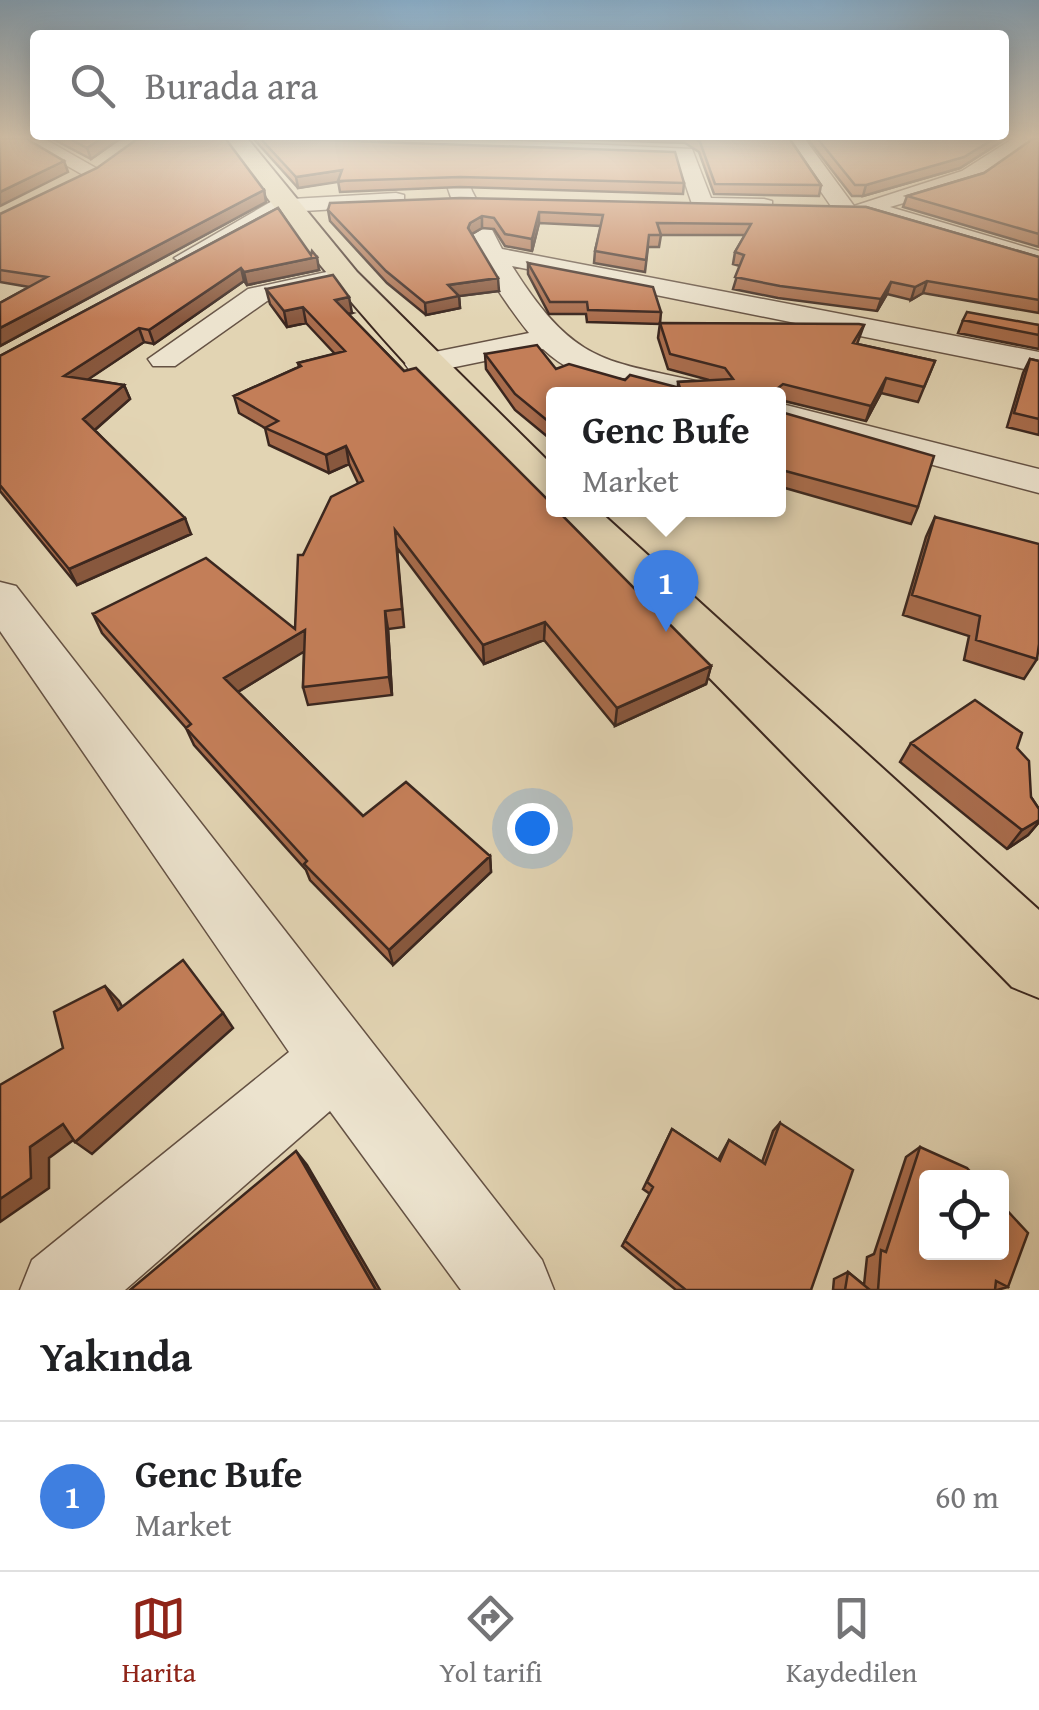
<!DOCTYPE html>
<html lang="tr">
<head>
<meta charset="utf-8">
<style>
  :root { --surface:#fff; --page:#f6f6f6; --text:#202124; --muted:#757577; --line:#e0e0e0; --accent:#8f2418 }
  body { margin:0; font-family:"Gentium Book Plus",serif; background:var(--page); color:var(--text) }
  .controls { position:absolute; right:30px; bottom:30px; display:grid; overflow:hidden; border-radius:10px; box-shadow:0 5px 25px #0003 }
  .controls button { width:90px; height:90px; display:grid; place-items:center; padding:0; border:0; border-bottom:2px solid var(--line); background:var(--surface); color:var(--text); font:50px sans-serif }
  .you { position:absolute; left:532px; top:828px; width:35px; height:35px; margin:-25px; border:8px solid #fff; border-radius:50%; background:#1a73e8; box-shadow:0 0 0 15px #1a73e833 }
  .badge { display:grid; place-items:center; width:65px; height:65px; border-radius:50%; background:var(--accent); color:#fff; font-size:32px; font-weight:700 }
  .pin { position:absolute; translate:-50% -82px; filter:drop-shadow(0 2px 5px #0008) }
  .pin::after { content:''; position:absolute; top:52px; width:35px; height:30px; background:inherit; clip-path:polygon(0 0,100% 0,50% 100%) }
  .popup { position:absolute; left:546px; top:387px; width:240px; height:130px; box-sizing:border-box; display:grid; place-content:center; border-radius:10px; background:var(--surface); filter:drop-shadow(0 2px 8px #0005); font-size:32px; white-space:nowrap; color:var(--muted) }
  .popup b { font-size:38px; color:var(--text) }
  .popup::after { content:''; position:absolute; left:50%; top:100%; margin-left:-20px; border:20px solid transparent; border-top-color:var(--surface) }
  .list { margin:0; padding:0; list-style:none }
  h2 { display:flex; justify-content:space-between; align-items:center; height:130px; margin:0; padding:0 40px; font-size:42px }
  h2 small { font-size:32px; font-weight:400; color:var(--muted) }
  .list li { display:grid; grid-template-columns:65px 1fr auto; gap:30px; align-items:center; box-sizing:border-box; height:150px; padding:0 40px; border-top:2px solid var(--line) }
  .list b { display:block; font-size:38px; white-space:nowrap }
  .list p { margin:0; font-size:32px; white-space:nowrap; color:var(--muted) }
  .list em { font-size:32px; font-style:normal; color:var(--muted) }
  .icon { flex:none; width:55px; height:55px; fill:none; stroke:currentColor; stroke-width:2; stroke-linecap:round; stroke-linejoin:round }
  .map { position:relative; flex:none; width:1039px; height:1290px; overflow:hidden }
  .search { position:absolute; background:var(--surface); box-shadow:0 5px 25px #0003; left:30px; right:30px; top:30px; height:110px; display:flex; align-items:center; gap:25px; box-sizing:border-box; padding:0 35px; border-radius:10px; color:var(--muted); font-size:38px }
  .sheet { height:280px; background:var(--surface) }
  nav { display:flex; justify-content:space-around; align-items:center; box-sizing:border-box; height:140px; border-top:2px solid var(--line); background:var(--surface); font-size:28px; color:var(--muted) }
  nav a { display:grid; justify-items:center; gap:5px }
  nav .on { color:var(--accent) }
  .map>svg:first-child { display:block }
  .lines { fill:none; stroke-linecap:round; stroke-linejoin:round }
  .minor-casing { stroke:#655244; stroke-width:3 }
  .major-casing { stroke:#3b271f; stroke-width:4 }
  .minor { fill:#ece3ce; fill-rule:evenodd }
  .major { fill:#e2d4b3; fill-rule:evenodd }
  .wall { fill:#a86c4c; stroke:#3b271f; stroke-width:2.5 }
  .shaded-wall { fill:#88583e; stroke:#3b271f; stroke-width:2.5 }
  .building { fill:#c37e58; stroke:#3b271f; stroke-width:2.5 }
</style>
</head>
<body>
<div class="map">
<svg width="1039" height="1290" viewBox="0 0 1039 1290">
  <rect width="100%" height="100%" fill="#e2d4b3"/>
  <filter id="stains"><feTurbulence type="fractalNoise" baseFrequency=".002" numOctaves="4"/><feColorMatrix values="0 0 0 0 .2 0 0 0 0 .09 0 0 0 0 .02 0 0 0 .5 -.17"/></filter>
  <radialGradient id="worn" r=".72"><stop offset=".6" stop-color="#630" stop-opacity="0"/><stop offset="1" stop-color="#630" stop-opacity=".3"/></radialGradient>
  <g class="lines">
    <defs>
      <path id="minor" d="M 18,138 L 43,138 L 103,172 L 99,176 L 85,176 Z
        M 281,138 L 456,138 L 692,149 L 711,198 L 764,199 L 772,201 L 772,211 L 694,210 L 677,159 L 458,150 L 472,191 L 502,249 L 1039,352 L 1039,372 L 512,266 C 579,372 609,359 721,387 L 726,394 C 669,398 586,391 543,349 L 421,374 L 410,371 L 405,364 L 410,357 L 529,333 C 489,283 449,214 438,149 L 291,144 Z
        M 784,138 L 804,138 L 854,206 L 962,171 L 1014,138 L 1037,138 L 978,181 L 890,207 L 1039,251 L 1039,267 L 854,208 L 843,214 L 835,212 Z
        M 396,193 L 404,195 L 404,205 L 287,212 L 196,263 L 187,266 L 174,258 L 274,200 Z
        M 331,271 L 345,279 L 341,285 L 267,301 L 175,366 L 153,366 L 148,359 L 248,289 Z
        M 778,403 L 1039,469 L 1039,493 L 778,424 Z
        M 0,582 L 16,586 L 542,1260 L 554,1290 L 461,1290 L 330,1111 L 125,1290 L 20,1290 L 32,1260 L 289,1052 L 0,631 Z"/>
      <path id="major" d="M 224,138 L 247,138 L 357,272 L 554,467 L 554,510 L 598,510 L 1039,910 L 1039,998 L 1012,987 L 555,520 L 548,510 L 551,505 L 538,502 C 424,387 316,271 224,138 Z"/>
    </defs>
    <use href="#minor" class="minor-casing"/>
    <use href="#major" class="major-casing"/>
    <use href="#minor" class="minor"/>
    <use href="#major" class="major"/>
  </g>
  <path class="wall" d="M 51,138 L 121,138 L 91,159 Z
    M 253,138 L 293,138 L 684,183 L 683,194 L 460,187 L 340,192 L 338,181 L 298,188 Z
    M 547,138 L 789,138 L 821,185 L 819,196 L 714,194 L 699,152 L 685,143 Z
    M 807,138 L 1007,138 L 960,168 L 863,196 L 852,196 Z
    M 1039,138 L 1039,247 L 903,207 L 907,196 L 984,173 Z
    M 264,190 L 266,202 L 0,346 L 0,303 L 29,287 L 0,282 L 0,214 Z
    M 866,207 L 1039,257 L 1039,313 L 923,293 L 911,300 L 887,294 L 877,311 L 778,298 L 733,289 L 740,266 L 733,264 L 735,252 L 745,235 L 661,235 L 659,247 L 648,247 L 645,272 L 594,263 L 595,251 L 601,226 L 539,223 L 532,251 L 505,246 L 494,229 L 482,228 L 472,234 L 499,291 L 459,296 L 460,308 L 426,315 L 387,283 L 330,221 L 328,210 Z
    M 278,208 L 319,270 L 247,285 L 244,281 L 154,344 L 144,342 L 88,379 L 124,385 L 130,399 L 95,430 L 191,534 L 77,585 L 0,491 L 0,356 Z
    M 528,263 L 661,312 L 660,324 L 587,322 L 586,314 L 549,314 L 528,274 Z
    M 266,289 L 352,313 L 348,314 L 404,371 L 711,666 L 706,684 L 615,726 L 544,640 L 484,664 L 397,548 L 404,627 L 388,629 L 392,695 L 308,705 L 303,687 L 304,651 L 238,692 L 363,816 L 490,856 L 491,872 L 393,965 L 310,880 L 306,870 L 194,745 L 186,728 L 102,633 L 93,614 L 295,629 L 303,555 L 358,483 L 349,464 L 329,473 L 269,445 L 265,428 L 239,413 L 234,396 L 299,367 L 298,363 L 335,354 L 306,323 L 287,327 L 270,304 Z
    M 963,320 L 1039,325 L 1039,349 L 958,333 Z
    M 660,323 L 864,325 L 857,344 L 935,361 L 918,402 L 881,393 L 866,421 L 780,400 L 781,412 L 918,507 L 911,524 L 778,486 L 778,394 L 554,394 L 554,442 L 515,410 L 486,369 L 485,354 L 556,369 L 678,388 L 678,382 L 709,380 L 668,369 L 658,338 Z
    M 1030,359 L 1039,361 L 1039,435 L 1007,427 L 1023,373 Z
    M 935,517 L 1037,659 L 1024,679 L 964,660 L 969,636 L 903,615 L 926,537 Z
    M 911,743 L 1017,748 L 1031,797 L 1039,809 L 1039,822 L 1028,835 L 1007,849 L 900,762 Z
    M 780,1123 L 811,1290 L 676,1290 L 622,1246 L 650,1194 L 643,1189 L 672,1129 L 718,1160 L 729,1140 L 762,1162 L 773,1131 Z
    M 920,1147 L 1008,1287 L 997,1290 L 833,1290 L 834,1279 L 848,1272 L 864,1285 L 867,1257 L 874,1254 L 906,1157 Z"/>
  <path class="shaded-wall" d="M 102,138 L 121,138 L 91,159 L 87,148 Z
    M 995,138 L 1007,138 L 960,168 L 863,196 L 866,185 Z
    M 64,161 L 68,172 L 0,206 L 0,192 Z
    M 342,170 L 344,181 L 298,188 L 296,177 Z
    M 264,190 L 266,202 L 0,346 L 0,328 Z
    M 539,212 L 539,223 L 532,251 L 532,239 Z
    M 482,216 L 482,228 L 470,235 L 468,228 L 470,223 Z
    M 317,257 L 319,270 L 247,285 L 244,272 Z
    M 241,268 L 244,281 L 154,344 L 149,330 Z
    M 498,278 L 499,291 L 459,296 L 460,308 L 426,315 L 425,303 L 448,285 Z
    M 927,281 L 923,293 L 911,300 L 915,287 Z
    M 891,282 L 887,294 L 877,311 L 881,299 Z
    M 349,297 L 352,313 L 338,316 L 335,300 Z
    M 303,307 L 306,323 L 287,327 L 284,311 Z
    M 139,328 L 144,342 L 71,391 L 64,376 Z
    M 886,378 L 881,393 L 866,421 L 871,406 Z
    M 124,385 L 130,399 L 90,434 L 83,419 Z
    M 346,446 L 349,464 L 329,473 L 326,455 Z
    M 185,518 L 191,534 L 77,585 L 69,569 Z
    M 385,611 L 388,629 L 392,695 L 389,677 Z
    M 545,622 L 544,640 L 484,664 L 483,645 Z
    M 305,630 L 310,648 L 231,696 L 224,678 Z
    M 711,666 L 706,684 L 615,726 L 617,708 Z
    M 1039,820 L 1039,822 L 1028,835 L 1007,849 L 1022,830 Z
    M 490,856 L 491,872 L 393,965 L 389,950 Z
    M 105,986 L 119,1001 L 132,1025 L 118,1010 Z
    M 223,1013 L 233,1028 L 92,1154 L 75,1142 Z
    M 63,1124 L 80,1135 L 49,1158 L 49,1188 L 0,1222 L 0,1199 L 30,1147 Z
    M 296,1151 L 307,1165 L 380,1290 L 376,1290 Z"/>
  <path class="building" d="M 0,138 L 25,138 L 64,161 L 0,192 Z
    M 68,138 L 102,138 L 87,148 Z
    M 151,138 L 225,138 L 264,190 L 0,328 L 0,303 L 47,277 L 0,270 L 0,214 L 97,168 L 136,140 Z
    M 260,138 L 675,152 L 684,183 L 460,177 L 338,181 L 342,170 L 296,177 Z
    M 694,138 L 789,138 L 821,185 L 715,184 L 700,142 Z
    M 817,138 L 995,138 L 964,157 L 866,185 L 855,185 Z
    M 1034,138 L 1039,138 L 1039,234 L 907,196 L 984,173 Z
    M 460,198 L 866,207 L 1039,257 L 1039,300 L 927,281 L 915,287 L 891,282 L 881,299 L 780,286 L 735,277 L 744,255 L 735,252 L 751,224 L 657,223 L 661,235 L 649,235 L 646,260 L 595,251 L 603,215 L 539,212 L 532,239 L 505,234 L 494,218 L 482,216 L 470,223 L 468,228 L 498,278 L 448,285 L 459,296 L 425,303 L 386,271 L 328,210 L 330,203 Z
    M 278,208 L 311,255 L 312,251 L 317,257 L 244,272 L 241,268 L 149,330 L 139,328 L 64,376 L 124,385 L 83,419 L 185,518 L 69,569 L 0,485 L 0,356 Z
    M 528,263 L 653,287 L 661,312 L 588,310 L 587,302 L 550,302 Z
    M 333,275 L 349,297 L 335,300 L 404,371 L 416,368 L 554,506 L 554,510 L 557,510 L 711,666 L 617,708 L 545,622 L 483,645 L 395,530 L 402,609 L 385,611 L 389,677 L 303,687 L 305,630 L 224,678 L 363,816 L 406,782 L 490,856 L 389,950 L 304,864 L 307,861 L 186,728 L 191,724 L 93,614 L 206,558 L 295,629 L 298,555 L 303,555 L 331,497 L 363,481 L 346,446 L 326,455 L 265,428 L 278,421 L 234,396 L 301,366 L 298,363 L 345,351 L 303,307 L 284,311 L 266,289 Z
    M 967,312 L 1039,325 L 1039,335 L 963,320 Z
    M 660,323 L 859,324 L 864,325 L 853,343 L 935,361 L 924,387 L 886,378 L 871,406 L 783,384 L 778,388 L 781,412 L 934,456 L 918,507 L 778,469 L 778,394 L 554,394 L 554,426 L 515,394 L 485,354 L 537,345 L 556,369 L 569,364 L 625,380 L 630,375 L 680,388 L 678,382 L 733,379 L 725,368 L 670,354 Z
    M 1030,359 L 1039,361 L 1039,419 L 1014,413 Z
    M 935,517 L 1039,544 L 1039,644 L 1037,659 L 976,640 L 980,616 L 912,595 Z
    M 975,700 L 1022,733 L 1017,748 L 1029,761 L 1031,797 L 1039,809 L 1039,820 L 1022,830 L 911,743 Z
    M 183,960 L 223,1013 L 75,1142 L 63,1124 L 30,1147 L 31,1178 L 0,1199 L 0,1085 L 63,1048 L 54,1012 L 105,986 L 118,1010 Z
    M 780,1123 L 853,1170 L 811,1290 L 686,1290 L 625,1241 L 653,1187 L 647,1182 L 672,1129 L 720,1161 L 729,1140 L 765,1164 Z
    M 920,1147 L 967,1168 L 976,1178 L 926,1178 L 926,1252 L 1002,1252 L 1002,1205 L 1028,1233 L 1008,1287 L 996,1281 L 995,1290 L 878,1290 L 881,1250 L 886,1252 Z
    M 296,1151 L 376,1290 L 130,1290 Z
    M 848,1272 L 870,1290 L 845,1290 Z"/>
  <linearGradient id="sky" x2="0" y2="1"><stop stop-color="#89b4d5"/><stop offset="0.43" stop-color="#f2ecdd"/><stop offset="1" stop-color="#f2ecdd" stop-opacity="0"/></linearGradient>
  <rect width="1039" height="319" fill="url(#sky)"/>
  <rect width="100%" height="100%" filter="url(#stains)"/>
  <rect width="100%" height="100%" fill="url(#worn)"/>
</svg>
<div class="controls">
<button><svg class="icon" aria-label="locate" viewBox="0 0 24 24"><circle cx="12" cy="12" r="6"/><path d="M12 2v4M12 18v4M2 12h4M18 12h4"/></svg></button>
</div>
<div class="you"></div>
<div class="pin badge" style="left:666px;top:632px;background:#3f7fe0">1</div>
<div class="popup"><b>Genc Bufe</b>Market</div>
<div class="search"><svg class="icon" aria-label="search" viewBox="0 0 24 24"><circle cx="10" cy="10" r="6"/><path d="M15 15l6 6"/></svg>Burada ara</div>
</div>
<section class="sheet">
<h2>Yakında<small></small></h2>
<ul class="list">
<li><span class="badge" style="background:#3f7fe0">1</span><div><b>Genc Bufe</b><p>Market</p></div><em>60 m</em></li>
</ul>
</section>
<nav>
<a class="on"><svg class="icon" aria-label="map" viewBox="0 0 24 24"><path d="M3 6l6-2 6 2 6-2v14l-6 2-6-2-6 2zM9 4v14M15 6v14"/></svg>Harita</a>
<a><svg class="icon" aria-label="directions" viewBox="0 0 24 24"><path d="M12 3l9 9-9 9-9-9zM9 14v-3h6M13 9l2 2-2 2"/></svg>Yol tarifi</a>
<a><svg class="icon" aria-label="saved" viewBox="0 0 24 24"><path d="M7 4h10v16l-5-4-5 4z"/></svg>Kaydedilen</a>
</nav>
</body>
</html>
